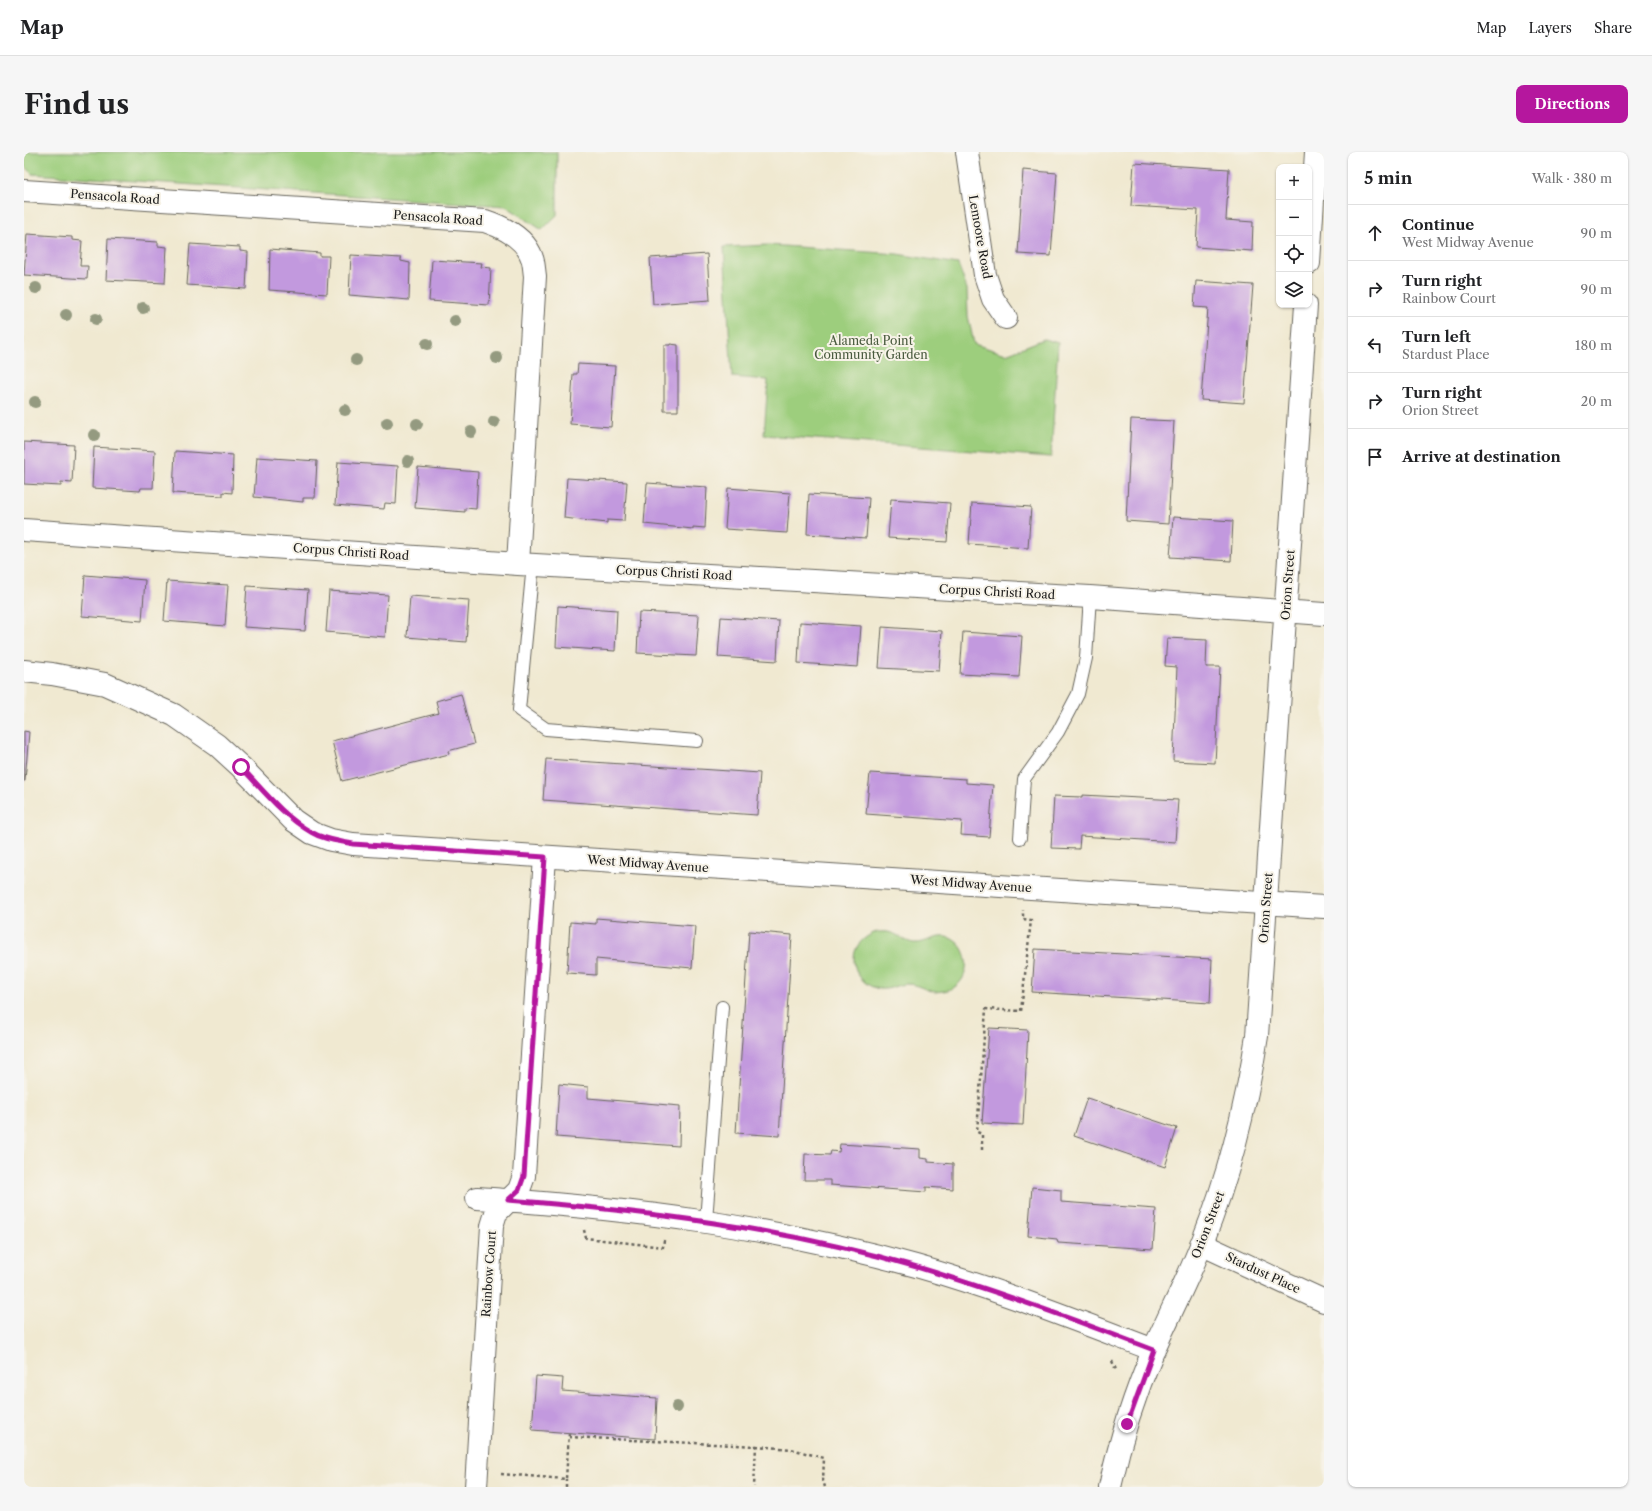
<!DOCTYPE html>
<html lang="en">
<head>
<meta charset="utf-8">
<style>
  :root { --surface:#fff; --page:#f6f6f6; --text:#202124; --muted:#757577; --line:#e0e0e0; --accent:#b5179e }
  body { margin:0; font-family:"Libre Caslon Text",serif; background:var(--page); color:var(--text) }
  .controls { position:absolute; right:12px; top:12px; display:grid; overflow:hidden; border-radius:8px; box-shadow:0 1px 3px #0004 }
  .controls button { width:36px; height:36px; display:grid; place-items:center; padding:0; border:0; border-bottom:1px solid var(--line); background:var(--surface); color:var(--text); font:20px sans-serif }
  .stop { position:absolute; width:12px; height:12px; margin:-9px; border:3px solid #b5179e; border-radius:50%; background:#fff }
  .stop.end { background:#b5179e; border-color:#fff; box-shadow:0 1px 4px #0008 }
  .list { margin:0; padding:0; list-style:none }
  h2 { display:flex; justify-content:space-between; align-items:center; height:52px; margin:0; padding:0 16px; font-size:17px }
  h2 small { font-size:13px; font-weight:400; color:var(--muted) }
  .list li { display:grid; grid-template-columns:26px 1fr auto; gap:12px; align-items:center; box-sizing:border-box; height:56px; padding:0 16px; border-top:1px solid var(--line) }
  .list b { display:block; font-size:15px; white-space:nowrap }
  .list p { margin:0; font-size:13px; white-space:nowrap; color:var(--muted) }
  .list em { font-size:13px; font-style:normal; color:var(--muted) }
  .icon { flex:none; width:22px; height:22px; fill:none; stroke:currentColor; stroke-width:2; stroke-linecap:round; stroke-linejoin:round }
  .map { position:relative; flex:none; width:1300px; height:1335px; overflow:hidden; border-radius:8px }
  header { display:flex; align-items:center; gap:24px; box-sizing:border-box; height:56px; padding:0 20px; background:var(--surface); border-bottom:1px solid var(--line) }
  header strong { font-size:19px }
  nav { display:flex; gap:22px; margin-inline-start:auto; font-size:14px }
  .intro { display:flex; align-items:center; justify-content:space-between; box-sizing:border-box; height:96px; padding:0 24px }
  h1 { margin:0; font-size:28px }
  .button { padding:10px 18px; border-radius:8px; background:var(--accent); color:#fff; font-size:14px; font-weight:700 }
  main { display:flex; gap:24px; padding:0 24px }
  aside { flex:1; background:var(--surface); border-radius:8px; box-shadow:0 1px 3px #0004 }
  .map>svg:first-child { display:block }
  .green { fill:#9dce7d; stroke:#5c754c }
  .building { fill:#c299de }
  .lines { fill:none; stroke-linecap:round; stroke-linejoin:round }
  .service-casing { stroke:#66645b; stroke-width:14 }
  .minor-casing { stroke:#66645b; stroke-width:24 }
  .tertiary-casing { stroke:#66645b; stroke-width:24 }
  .path { stroke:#66645b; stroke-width:2.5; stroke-dasharray:3 3; stroke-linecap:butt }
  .service { stroke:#fff; stroke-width:12 }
  .minor { stroke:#fff; stroke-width:22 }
  .tertiary { stroke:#fff; stroke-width:22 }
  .tree { fill:#949a80 }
  .route { stroke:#b5179e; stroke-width:5 }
  .labels { text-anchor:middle; stroke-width:4; stroke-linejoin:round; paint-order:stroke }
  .street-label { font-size:12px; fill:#1c1c1c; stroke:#f7f3e8 }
  .park-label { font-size:12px; fill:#495a3e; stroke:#f7f3e8 }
</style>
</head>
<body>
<header>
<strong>Map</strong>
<nav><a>Map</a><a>Layers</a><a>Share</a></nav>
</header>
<div class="intro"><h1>Find us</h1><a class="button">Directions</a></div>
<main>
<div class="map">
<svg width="1300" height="1335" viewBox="0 0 1300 1335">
  <rect width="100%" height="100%" fill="#f7f3e8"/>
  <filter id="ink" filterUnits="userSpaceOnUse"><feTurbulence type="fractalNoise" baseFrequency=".025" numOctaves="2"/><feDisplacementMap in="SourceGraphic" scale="8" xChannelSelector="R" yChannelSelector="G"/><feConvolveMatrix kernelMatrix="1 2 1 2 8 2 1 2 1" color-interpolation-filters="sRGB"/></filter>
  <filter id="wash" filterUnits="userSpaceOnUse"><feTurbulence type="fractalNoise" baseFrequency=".012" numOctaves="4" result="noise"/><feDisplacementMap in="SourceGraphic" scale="16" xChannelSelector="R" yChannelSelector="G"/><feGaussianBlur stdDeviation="0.9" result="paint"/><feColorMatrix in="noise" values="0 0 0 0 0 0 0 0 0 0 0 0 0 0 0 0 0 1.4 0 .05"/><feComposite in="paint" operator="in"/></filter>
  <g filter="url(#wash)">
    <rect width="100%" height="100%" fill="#f0e9d1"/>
    <path class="green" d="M 0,0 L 533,0 L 533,63 L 518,78 L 482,54 L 8,22 L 0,14 Z
      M 745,93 L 873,102 L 934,112 L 943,137 L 944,164 L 950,192 L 982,202 L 1020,187 L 1034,191 L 1027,305 L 740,283 L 744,228 L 708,225 L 700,95 Z
      M 852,780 C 857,780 863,779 868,781 C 875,783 881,790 890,791 C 903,792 912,781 926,786 C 945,794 948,822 932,834 C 926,839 918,839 911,840 C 900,838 894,832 882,832 C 874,832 868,837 861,837 C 844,838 830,824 830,807 C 830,793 840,785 852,780 Z"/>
    <g id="blocks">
      <path class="building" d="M 1110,11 L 1205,17 L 1202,68 L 1229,70 L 1228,99 L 1172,95 L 1174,58 L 1107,54 Z
        M 999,18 L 1033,21 L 1027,104 L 994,102 Z
        M 3,82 L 48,85 L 48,88 L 58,89 L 56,114 L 64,114 L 63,127 L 0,123 Z
        M 84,87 L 134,90 L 134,94 L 143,95 L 141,131 L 82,128 Z
        M 166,92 L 216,95 L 216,99 L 224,100 L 222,137 L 163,133 Z
        M 246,97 L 296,101 L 296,104 L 305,104 L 303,142 L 245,138 Z
        M 683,102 L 686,148 L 629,152 L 626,106 Z
        M 327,103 L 377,106 L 377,109 L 386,111 L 385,148 L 325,143 Z
        M 408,108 L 458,111 L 457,115 L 467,116 L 465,153 L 405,149 Z
        M 1172,129 L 1229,133 L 1220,251 L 1177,248 L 1184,156 L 1170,155 Z
        M 646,192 L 654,193 L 654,259 L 640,259 L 640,193 L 646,193 Z
        M 554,212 L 591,214 L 587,275 L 546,272 L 549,222 L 553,222 Z
        M 1107,267 L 1150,269 L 1144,372 L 1102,369 Z
        M 0,290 L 50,293 L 48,331 L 37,330 L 37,334 L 0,332 Z
        M 70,295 L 131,299 L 129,336 L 117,336 L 116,339 L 68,336 Z
        M 151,299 L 209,303 L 208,341 L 199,340 L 199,344 L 149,341 Z
        M 233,305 L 293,309 L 291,346 L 279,346 L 279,350 L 230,345 Z
        M 314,310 L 374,314 L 372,352 L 361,351 L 360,357 L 311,353 Z
        M 394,315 L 454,320 L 452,357 L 441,356 L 441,360 L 391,356 Z
        M 543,326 L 603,330 L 600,369 L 583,368 L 583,371 L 540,366 Z
        M 623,331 L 683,335 L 681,376 L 669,375 L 669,377 L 620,372 Z
        M 704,336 L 766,341 L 763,381 L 701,377 Z
        M 785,342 L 845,346 L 842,386 L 783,382 Z
        M 867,347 L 926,351 L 923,390 L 864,386 Z
        M 948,351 L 1007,355 L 1004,396 L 945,392 Z
        M 1149,365 L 1209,369 L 1207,409 L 1146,405 Z
        M 61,423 L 121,428 L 118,469 L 58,464 Z
        M 143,429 L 204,433 L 201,474 L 140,469 Z
        M 223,434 L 284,438 L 281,479 L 220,475 Z
        M 305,439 L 364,443 L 361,485 L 302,480 Z
        M 386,444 L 445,448 L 442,490 L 383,485 Z
        M 534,454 L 593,458 L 591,499 L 532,495 Z
        M 615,460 L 675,463 L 672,504 L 613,501 Z
        M 697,465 L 755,469 L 753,509 L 694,505 Z
        M 776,470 L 837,474 L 834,515 L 774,511 Z
        M 858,475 L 918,479 L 915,519 L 855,516 Z
        M 939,480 L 998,484 L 995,525 L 936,522 Z
        M 1143,486 L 1183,488 L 1182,515 L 1196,515 L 1191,611 L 1149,609 L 1153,515 L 1141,514 Z
        M 437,542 L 450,592 L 424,599 L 425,602 L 318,629 L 308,589 L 415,561 L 412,549 Z
        M 0,579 L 5,580 L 1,629 L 0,629 Z
        M 522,607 L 736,621 L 733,663 L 519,648 Z
        M 846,621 L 942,627 L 942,631 L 969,633 L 965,685 L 937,683 L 938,669 L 842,662 Z
        M 1058,643 L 1154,648 L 1151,690 L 1056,684 L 1055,697 L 1027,696 L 1030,644 L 1058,645 Z
        M 572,766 L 671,774 L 668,816 L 572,807 L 572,823 L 543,821 L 546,770 L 572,772 Z
        M 725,779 L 768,783 L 755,984 L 712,981 Z
        M 1011,797 L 1188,807 L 1186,851 L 1008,840 Z
        M 965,876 L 1004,878 L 999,973 L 958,971 Z
        M 535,932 L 564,935 L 564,946 L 656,954 L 655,994 L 532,985 Z
        M 1063,946 L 1153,976 L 1141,1015 L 1050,984 Z
        M 816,992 L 896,997 L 896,1006 L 904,1007 L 904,1010 L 929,1012 L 929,1037 L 902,1035 L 902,1040 L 806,1033 L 806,1028 L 780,1028 L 781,1002 L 806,1003 L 807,999 L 815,1000 Z
        M 1008,1035 L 1037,1038 L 1037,1050 L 1132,1057 L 1129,1097 L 1034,1091 L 1033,1087 L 1004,1084 Z
        M 512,1224 L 539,1226 L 538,1239 L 633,1246 L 631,1287 L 508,1278 Z"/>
    </g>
  </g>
  <g filter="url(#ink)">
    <use href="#blocks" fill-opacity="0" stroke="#66645b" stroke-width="1"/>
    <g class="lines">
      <defs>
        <path id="service" d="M 509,412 L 495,558 L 522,577 L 673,589
          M 996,686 L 1000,627 L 1034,580 L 1054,542 L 1062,506 L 1066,445
          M 682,1069 L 698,855"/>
        <path id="minor" d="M 943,0 L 961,123 L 969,147 L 982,166
          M 0,39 L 461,69 C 479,75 501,85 508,106 C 510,111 510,118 511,124 L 494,412
          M 1285,111 L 1292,0
          M 0,378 L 494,412 L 1066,445 L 1300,462
          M 453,1046 C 601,1056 748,1074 892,1114 C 973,1137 1051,1168 1130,1198
          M 1177,1092 L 1300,1149
          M 452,1335 L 468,1074 L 472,1061 L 495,1038 L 500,1024 L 521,705
          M 1086,1335 C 1096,1288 1111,1241 1130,1197 C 1146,1161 1164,1127 1178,1091 C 1205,1024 1222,956 1233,884 L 1282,153"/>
        <path id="tertiary" d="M 0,519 L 28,522 L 81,532 L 150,563 L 193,593 L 217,615 L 269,668 L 288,681 L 307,688 L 329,692 L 1300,755"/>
      </defs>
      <use href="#service" class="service-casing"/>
      <use href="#minor" class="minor-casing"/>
      <use href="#tertiary" class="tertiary-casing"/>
      <path class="path" d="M 958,998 L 958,982 L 953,980 L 962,857 L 997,859 L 1007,768 L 999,767 L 999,758
        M 560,1078 L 562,1086 L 639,1095 L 640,1088
        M 1088,1209 L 1093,1220
        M 545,1285 L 732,1294 L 730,1335
        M 732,1294 L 767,1297 L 800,1306 L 799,1329 L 801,1335
        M 477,1322 L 542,1327 L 545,1281
        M 542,1335 L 542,1327"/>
      <use href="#service" class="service"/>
      <use href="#minor" class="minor"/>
      <use href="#tertiary" class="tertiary"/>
    </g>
    <g class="tree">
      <circle cx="12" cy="136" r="6"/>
      <circle cx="119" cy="156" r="6"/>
      <circle cx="42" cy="163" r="6"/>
      <circle cx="72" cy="167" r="6"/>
      <circle cx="431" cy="169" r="6"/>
      <circle cx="403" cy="192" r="6"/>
      <circle cx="473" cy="206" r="6"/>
      <circle cx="332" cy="208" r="6"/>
      <circle cx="11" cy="250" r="6"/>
      <circle cx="321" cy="258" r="6"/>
      <circle cx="470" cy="270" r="6"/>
      <circle cx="363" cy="271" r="6"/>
      <circle cx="393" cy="272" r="6"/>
      <circle cx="447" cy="280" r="6"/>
      <circle cx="70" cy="283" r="6"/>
      <circle cx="384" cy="309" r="6"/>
      <circle cx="653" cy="1255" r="6"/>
    </g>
  </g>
  <g class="lines" filter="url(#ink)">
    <path class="route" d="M 217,615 C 239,638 260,665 287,680 C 300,688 315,689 329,692 L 521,705 L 500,1024 L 495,1038 L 484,1048 C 622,1059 760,1076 893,1115 C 973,1139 1052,1168 1130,1198 L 1103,1272"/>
  </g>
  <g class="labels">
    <g class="street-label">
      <text transform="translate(91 45) rotate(4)" y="4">Pensacola Road</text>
      <text transform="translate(414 66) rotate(4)" y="4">Pensacola Road</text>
      <text transform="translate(956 85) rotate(80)" y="4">Lemoore Road</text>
      <text transform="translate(327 400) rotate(4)" y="4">Corpus Christi Road</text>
      <text transform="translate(650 421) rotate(3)" y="4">Corpus Christi Road</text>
      <text transform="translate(1264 433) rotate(-86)" y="4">Orion Street</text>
      <text transform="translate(973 440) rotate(3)" y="4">Corpus Christi Road</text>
      <text transform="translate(624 712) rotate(4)" y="4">West Midway Avenue</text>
      <text transform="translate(947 732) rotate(4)" y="4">West Midway Avenue</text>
      <text transform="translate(1242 756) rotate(-86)" y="4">Orion Street</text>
      <text transform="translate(1184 1073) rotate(-69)" y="4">Orion Street</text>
      <text transform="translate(1239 1121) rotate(25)" y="4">Stardust Place</text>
      <text transform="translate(465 1122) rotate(-86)" y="4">Rainbow Court</text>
    </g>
    <g class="park-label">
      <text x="847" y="193">Alameda Point<tspan x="847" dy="14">Community Garden</tspan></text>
    </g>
  </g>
</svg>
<div class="controls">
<button>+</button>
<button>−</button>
<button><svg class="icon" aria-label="locate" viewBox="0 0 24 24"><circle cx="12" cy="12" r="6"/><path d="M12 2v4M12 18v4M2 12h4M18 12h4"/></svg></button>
<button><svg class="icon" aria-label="layers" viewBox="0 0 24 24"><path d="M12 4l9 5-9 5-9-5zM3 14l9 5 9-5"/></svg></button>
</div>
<div class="stop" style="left:217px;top:615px"></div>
<div class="stop end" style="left:1103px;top:1272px"></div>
</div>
<aside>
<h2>5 min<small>Walk · 380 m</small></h2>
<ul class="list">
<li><svg class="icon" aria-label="ahead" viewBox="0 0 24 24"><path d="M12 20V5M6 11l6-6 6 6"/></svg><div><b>Continue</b><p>West Midway Avenue</p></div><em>90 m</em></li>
<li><svg class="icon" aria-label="right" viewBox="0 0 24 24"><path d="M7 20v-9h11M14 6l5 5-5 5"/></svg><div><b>Turn right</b><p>Rainbow Court</p></div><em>90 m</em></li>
<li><svg class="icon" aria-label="left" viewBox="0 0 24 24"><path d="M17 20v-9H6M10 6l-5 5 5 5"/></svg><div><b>Turn left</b><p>Stardust Place</p></div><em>180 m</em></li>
<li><svg class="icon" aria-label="right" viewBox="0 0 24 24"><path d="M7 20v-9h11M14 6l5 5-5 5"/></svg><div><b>Turn right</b><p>Orion Street</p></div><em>20 m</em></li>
<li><svg class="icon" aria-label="arrive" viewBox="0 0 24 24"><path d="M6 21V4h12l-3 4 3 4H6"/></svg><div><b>Arrive at destination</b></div></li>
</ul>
</aside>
</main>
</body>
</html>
